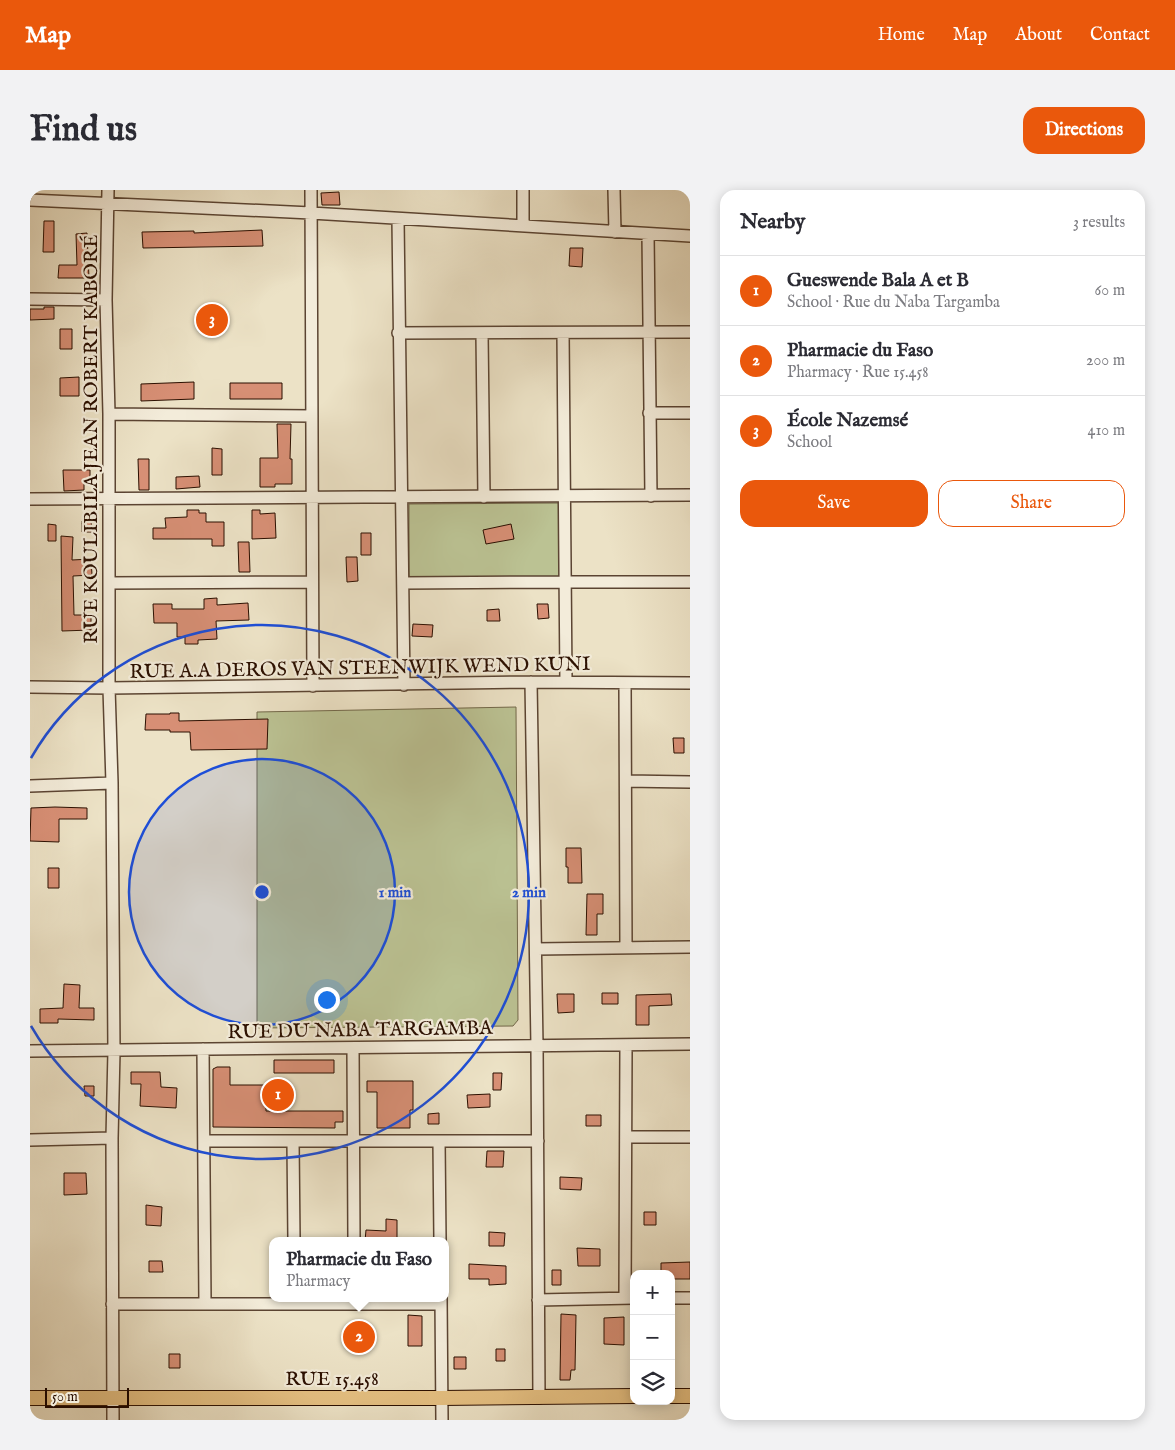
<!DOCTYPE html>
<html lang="en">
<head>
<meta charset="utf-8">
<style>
  :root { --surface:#fff; --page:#f2f2f3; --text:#2b2b33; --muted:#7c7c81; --line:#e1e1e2; --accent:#ea580c }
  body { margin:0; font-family:"IM FELL English",serif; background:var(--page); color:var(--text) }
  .controls { position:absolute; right:15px; bottom:15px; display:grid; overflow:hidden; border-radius:10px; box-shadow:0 2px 12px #0003 }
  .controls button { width:45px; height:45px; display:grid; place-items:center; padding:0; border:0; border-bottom:1px solid var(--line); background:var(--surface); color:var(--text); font:25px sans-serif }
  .scale { position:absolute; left:15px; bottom:12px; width:84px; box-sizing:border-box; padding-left:5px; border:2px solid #2b0f00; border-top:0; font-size:14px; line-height:18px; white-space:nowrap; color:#2b0f00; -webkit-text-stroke:4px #f3ecda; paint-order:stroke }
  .you { position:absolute; left:296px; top:809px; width:18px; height:18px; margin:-12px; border:4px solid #fff; border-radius:50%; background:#1a73e8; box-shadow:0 0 0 8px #1a73e833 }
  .badge { display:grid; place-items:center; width:32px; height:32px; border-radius:50%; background:var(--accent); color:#fff; font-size:16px; font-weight:700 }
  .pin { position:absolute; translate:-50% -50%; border:2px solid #fff; box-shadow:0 1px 5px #0006 }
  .popup { position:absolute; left:239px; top:1047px; width:180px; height:65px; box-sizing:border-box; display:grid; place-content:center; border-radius:10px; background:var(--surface); filter:drop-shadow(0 1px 4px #0005); font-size:16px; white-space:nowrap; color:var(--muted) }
  .popup b { font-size:19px; color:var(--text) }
  .popup::after { content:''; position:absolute; left:50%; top:100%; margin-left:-10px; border:10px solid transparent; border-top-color:var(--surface) }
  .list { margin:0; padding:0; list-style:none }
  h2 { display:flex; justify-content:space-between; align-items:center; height:65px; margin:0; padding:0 20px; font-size:21px }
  h2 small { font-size:16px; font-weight:400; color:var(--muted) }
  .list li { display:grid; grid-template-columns:32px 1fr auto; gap:15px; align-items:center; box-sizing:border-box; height:70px; padding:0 20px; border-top:1px solid var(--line) }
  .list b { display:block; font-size:19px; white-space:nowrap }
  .list p { margin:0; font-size:16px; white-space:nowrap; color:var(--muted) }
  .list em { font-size:16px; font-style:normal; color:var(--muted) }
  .actions { display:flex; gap:10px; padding:15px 20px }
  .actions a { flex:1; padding:11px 0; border:1px solid var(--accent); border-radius:15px; text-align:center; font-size:18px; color:var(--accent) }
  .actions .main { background:var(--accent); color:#fff }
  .icon { flex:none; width:28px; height:28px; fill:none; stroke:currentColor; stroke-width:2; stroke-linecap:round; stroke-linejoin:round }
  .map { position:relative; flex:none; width:660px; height:1230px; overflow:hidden; border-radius:15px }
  header { display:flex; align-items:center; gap:30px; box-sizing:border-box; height:70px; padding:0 25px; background:var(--accent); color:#fff }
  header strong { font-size:24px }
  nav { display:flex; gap:28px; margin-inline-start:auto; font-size:18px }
  .intro { display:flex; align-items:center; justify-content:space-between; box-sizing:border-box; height:120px; padding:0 30px }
  h1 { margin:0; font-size:35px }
  .button { padding:12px 22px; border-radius:15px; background:var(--accent); color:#fff; font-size:18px; font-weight:700 }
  main { display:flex; gap:30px; padding:0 30px }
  aside { flex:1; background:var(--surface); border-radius:15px; box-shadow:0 2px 12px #0003 }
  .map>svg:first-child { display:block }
  .green { fill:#bbc293; stroke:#73684a }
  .building { fill:#d78f75; stroke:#2b0f00 }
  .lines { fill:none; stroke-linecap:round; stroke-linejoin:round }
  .minor-casing { stroke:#5b4432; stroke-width:14 }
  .major-casing { stroke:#2b0f00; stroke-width:16 }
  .minor { stroke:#f3ecda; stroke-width:11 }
  .major { stroke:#e6c183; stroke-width:14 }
  .ring { fill:none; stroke:#1d4ed8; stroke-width:2.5 }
  .labels { text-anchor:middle; stroke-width:4.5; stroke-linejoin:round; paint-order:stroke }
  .street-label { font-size:20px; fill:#2b0f00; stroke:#f3ecda }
  .centre { fill:#1d4ed8; stroke:#f3ecda; stroke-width:2.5 }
  .ring-label { font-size:15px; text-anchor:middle; font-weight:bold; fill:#1d4ed8; stroke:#f3ecda; stroke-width:4.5; stroke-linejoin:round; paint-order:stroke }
</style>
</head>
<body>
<header>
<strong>Map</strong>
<nav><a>Home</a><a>Map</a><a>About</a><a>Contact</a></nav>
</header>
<div class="intro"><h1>Find us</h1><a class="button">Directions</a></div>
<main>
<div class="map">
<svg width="660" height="1230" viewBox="0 0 660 1230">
  <rect width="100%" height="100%" fill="#ece2c6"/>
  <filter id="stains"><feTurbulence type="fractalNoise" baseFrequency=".004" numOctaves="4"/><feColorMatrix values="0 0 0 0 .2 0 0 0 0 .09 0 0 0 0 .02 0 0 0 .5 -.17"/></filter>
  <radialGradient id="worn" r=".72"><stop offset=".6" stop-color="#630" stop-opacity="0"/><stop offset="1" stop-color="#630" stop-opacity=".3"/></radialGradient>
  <path class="green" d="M 531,313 L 532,390 L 379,392 L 379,314 Z
    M 486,517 L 488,830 L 483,836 L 227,838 L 227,522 Z"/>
  <path class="building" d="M 309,2 L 310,15 L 292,15 L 291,3 Z
    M 14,31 L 24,31 L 24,62 L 13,62 Z
    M 232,40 L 233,56 L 113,58 L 112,42 L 164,41 L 164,43 Z
    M 57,43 L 59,88 L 28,88 L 29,75 L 47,75 L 46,44 Z
    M 540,58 L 553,58 L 552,77 L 539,76 Z
    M 14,117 L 24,117 L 24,129 L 0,130 L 0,119 L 14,119 Z
    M 30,139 L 42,139 L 42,159 L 30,159 Z
    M 49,187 L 49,206 L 30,206 L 30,188 Z
    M 164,192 L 164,209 L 111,211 L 111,194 Z
    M 200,193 L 252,193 L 252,209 L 200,209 Z
    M 247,234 L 261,234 L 260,269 L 262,269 L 262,294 L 245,294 L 245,297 L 230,297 L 230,268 L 248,268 Z
    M 182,258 L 192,259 L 192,285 L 182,285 Z
    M 108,269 L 119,269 L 119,300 L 109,300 Z
    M 33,280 L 60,280 L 60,290 L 54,290 L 54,300 L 34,301 Z
    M 169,286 L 170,297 L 146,299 L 146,287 Z
    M 157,320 L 169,320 L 169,323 L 176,323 L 176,332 L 194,332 L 194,356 L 182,356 L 182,349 L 123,349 L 123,338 L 136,338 L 135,328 L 157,327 Z
    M 222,320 L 230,320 L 230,324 L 245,323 L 246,348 L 222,349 Z
    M 52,331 L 61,331 L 62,342 L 52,342 Z
    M 18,334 L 26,335 L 26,351 L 18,351 Z
    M 481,334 L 484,349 L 456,354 L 453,340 Z
    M 331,343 L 341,343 L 341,365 L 331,365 Z
    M 31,346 L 43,347 L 42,370 L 61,369 L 62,385 L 43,386 L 44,425 L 61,425 L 61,440 L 32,441 Z
    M 208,352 L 219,352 L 220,382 L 209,382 Z
    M 316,367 L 327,367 L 328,391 L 317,392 Z
    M 187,408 L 187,415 L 218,413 L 219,430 L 186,431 L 187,449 L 168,450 L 168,454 L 155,454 L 155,447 L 147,447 L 147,433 L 124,433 L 123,414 L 142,414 L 142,419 L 174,419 L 174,409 Z
    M 507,414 L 518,414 L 519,428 L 508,429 Z
    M 469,419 L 470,431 L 457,431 L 457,420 Z
    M 383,434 L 403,435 L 402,447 L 382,446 Z
    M 140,523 L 149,523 L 149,531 L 238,529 L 237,559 L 161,560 L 160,542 L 140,542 L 140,540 L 115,540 L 116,524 L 140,524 Z
    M 643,548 L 654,548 L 654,563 L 644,563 Z
    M 25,617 L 57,618 L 57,629 L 29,629 L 29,652 L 0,651 L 1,618 Z
    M 536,658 L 551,658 L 552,693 L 538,693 L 538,677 L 536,677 Z
    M 18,678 L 29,678 L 29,698 L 18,698 Z
    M 557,704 L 573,704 L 573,724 L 567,724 L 567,745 L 556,745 Z
    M 34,794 L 50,795 L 49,818 L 64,818 L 64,830 L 28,829 L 28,833 L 10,833 L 10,819 L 33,818 Z
    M 572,803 L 588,803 L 588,814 L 572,814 Z
    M 527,804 L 544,804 L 544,822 L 528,823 Z
    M 641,804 L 642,815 L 619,816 L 619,835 L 606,835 L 606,805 Z
    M 244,870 L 304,870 L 304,883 L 244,883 Z
    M 187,877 L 200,877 L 200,895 L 236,895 L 236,921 L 313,921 L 313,932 L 305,932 L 305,938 L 183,937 L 183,879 Z
    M 101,882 L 130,882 L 131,897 L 147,898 L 146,918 L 110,916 L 111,894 L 101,894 Z
    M 463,883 L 472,883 L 471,900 L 463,900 Z
    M 337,891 L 383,891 L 383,920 L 380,920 L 380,938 L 347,938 L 347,902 L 337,902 Z
    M 54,896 L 64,896 L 64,906 L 55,906 Z
    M 460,904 L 460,917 L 438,918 L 437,905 Z
    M 409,923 L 409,934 L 398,934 L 398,924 Z
    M 556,925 L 571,925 L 571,936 L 556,936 Z
    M 457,961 L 474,961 L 473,977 L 456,977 Z
    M 34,983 L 56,983 L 57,1004 L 34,1005 Z
    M 530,987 L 552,988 L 551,1000 L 530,999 Z
    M 116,1015 L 132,1017 L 131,1036 L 116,1035 Z
    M 614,1022 L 626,1022 L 626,1035 L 614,1035 Z
    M 356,1029 L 367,1030 L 367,1051 L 335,1051 L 336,1040 L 356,1041 Z
    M 459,1042 L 475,1043 L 474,1056 L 459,1056 Z
    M 547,1058 L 570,1059 L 570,1076 L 548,1076 Z
    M 119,1071 L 132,1071 L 133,1082 L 119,1082 Z
    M 660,1072 L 660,1089 L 641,1089 L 641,1084 L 631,1084 L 631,1073 Z
    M 439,1074 L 476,1076 L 476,1094 L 459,1095 L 459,1089 L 439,1089 Z
    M 522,1080 L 531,1080 L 531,1095 L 522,1095 Z
    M 531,1124 L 546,1125 L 545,1180 L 541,1180 L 540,1190 L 530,1190 Z
    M 378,1125 L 392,1126 L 392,1156 L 378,1156 Z
    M 594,1127 L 594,1155 L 574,1154 L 574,1128 Z
    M 466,1159 L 475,1159 L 475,1171 L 466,1171 Z
    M 139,1164 L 150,1164 L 150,1178 L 139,1178 Z
    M 424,1167 L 436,1167 L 436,1179 L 424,1179 Z"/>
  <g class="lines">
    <defs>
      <path id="minor" d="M 78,0 L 76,110 L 79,224 L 79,498 L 82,593 L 84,861 L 82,948 L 83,1230
        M 281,0 L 283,496
        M 493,0 L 493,36
        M 584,0 L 585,42
        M 0,10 L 281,23 L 660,46
        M 368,29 L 374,495
        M 618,44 L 621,306
        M 0,109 L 76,110
        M 368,143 L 660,142
        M 533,143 L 536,492
        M 452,144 L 454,307
        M 619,223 L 660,223
        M 79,224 L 282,226
        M 0,309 L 660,305
        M 79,393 L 282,392
        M 373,393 L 535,392 L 660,392
        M 501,492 L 507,856 L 509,1208
        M 595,493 L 596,757
        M 0,497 L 79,498 L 501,492 L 660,493
        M 596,591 L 660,592
        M 0,596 L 82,593
        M 506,759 L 660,757
        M 323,858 L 324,1051
        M 173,859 L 175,1113
        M 0,861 L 660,854
        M 596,947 L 660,947
        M 0,950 L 82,948
        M 175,951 L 508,951
        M 263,951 L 264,1051
        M 409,951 L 410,1051
        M 411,1108 L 412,1230
        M 595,1108 L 596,855
        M 641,1108 L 660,1108
        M 508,1110 L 604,1108
        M 82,1114 L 411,1114"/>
      <path id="major" d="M 641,1206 L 660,1206
        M 0,1208 L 411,1208 L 604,1206"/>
    </defs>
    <use href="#minor" class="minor-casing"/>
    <use href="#major" class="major-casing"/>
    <use href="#minor" class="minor"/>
    <use href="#major" class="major"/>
  </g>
  <circle cx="232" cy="702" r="133" fill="#1d4ed8" fill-opacity=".12"/>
  <g class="ring">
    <circle cx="232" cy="702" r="133"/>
    <path d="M1 568A267 267 0 1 1 1 836"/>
  </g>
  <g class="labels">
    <g class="street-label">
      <text transform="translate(60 249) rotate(-90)" y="7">RUE KOULIBILA JEAN ROBERT KABORÉ</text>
      <text transform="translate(330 477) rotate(-1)" y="7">RUE A.A DEROS VAN STEENWIJK WEND KUNI</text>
      <text transform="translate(330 839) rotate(-1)" y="7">RUE DU NABA TARGAMBA</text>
      <text x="302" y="1195">RUE 15.458</text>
    </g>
  </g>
  <circle cx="232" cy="702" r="8" class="centre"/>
  <g class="ring-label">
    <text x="365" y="707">1 min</text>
    <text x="499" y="707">2 min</text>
  </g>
  <rect width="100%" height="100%" filter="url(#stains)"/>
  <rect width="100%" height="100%" fill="url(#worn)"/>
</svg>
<div class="controls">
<button>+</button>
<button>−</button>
<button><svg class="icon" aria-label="layers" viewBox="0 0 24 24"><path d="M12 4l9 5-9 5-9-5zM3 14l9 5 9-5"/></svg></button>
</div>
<div class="scale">50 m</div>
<div class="you"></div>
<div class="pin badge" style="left:248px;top:905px">1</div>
<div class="pin badge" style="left:329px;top:1147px">2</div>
<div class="popup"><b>Pharmacie du Faso</b>Pharmacy</div>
<div class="pin badge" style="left:182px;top:130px">3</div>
</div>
<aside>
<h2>Nearby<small>3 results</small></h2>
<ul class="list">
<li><span class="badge">1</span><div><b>Gueswende Bala A et B</b><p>School · Rue du Naba Targamba</p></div><em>60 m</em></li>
<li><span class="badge">2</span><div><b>Pharmacie du Faso</b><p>Pharmacy · Rue 15.458</p></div><em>200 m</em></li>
<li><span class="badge">3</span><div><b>École Nazemsé</b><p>School</p></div><em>410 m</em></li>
</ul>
<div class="actions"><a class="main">Save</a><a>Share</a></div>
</aside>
</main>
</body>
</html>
